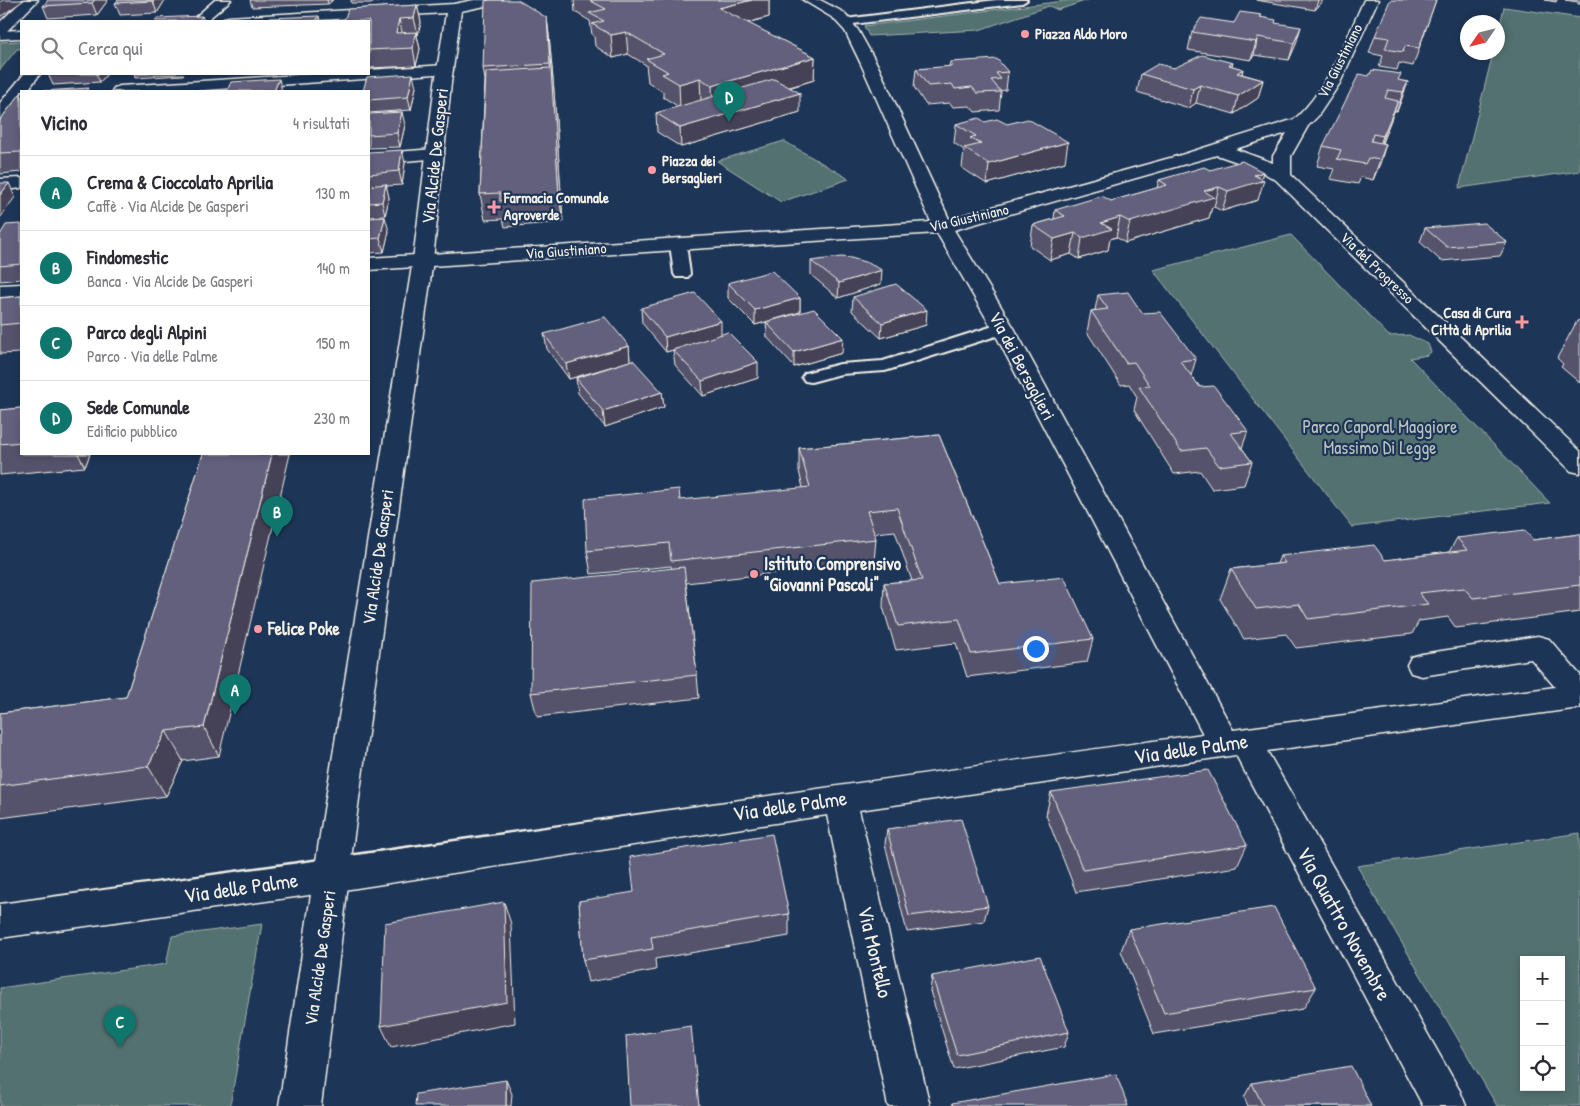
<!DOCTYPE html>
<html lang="it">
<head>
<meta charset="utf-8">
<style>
  :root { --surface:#fff; --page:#f7f7f7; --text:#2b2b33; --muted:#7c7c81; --line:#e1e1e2; --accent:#0f766e }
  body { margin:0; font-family:"Patrick Hand",sans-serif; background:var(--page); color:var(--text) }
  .controls { position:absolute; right:15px; bottom:15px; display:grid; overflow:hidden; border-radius:0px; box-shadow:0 2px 8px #0003 }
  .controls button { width:45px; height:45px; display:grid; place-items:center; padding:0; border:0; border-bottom:1px solid var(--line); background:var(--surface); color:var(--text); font:25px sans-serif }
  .compass { position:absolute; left:1460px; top:15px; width:45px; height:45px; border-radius:50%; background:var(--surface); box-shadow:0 2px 8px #0003; rotate:235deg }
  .you { position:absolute; left:1035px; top:648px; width:18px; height:18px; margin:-12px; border:4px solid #fff; border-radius:50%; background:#1a73e8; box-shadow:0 0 0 8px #1a73e833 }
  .badge { display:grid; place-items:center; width:32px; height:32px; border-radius:50%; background:var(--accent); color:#fff; font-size:16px; font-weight:700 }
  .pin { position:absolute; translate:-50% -41px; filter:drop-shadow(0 1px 2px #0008) }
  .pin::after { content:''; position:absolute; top:26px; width:18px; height:15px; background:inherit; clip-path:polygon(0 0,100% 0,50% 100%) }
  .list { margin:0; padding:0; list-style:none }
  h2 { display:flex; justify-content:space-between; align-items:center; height:65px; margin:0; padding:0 20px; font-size:21px }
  h2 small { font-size:16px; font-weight:400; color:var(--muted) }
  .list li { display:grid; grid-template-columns:32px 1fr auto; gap:15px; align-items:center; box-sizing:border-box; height:75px; padding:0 20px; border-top:1px solid var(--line) }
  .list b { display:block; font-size:19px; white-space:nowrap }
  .list p { margin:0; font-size:16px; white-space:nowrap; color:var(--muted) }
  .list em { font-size:16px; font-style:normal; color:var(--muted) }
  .icon { flex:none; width:28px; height:28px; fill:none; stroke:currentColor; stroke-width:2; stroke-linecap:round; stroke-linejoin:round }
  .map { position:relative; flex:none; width:1580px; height:1106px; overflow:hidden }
  .search { position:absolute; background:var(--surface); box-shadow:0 2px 8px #0003; left:20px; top:20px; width:350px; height:55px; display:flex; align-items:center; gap:12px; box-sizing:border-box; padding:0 18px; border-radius:0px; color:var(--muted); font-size:19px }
  .panel { position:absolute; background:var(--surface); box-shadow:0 2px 8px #0003; left:20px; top:90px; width:350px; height:365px; border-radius:0px }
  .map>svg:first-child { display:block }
  .green { fill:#537170; stroke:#a4b1ac; fill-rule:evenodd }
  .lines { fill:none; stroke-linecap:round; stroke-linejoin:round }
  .lane-casing { stroke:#f4f1e8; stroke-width:4 }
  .street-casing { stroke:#f4f1e8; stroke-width:3 }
  .secondary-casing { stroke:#f4f1e8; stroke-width:3 }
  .lane { fill:#1d3557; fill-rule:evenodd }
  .street { fill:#1d3557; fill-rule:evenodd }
  .secondary { fill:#1d3557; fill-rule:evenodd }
  .wall { fill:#55536c; stroke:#f4f1e8 }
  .shaded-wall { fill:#454358; stroke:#f4f1e8 }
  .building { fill:#63607e; stroke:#f4f1e8 }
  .poi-dot { fill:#ff9aa2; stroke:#1d3557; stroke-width:2 }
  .labels { text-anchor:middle; stroke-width:4.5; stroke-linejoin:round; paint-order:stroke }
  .far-poi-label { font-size:15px; font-weight:bold; fill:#f4f1e8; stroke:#1d3557; text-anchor:start }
  .far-street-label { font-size:15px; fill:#f4f1e8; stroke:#1d3557 }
  .street-label { font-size:18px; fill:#f4f1e8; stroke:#1d3557 }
  .park-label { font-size:18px; fill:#bcc4be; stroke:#1d3557 }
  .poi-label { font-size:18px; font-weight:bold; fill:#f4f1e8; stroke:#1d3557; text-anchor:start }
  .near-street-label { font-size:21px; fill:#f4f1e8; stroke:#1d3557 }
</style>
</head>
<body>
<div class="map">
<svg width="1580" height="1106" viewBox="0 0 1580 1106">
  <rect width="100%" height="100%" fill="#1d3557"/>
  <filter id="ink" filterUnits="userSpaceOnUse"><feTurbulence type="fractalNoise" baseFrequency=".02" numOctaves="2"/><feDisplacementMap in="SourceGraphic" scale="10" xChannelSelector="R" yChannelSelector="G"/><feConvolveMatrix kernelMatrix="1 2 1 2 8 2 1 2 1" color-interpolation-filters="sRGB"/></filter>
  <g filter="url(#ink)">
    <path class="green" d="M 1072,0 L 1088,0 L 1058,10 L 1049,6 L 979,30 L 869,36 L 864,26 Z
      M 1504,7 L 1580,18 L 1580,171 L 1459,188 L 1493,53 L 1498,52 L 1498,34 Z
      M 21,41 L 21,49 L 17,49 L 0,70 L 0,42 Z
      M 784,141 L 849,179 L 781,202 L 717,161 Z
      M 1291,235 L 1389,336 L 1409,335 L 1428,344 L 1431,352 L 1428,355 L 1410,358 L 1550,503 L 1352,527 L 1153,270 Z
      M 1580,833 L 1580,1106 L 1497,1106 L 1357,866 ZM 1524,960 L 1561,960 L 1561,1087 L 1524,1087 Z
      M 262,924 L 230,1106 L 0,1106 L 0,988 L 166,964 L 172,936 Z"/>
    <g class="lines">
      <defs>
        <path id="lane" d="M 996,0 L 1027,0 L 1022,3 L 845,25 L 839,22 L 845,19 Z
          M 678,239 L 683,241 L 686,244 L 690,274 L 688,277 L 676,277 L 674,274 L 670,244 L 673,241 Z
          M 1003,323 L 1009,324 L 1011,328 L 1009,332 L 885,371 L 841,374 L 811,382 L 805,381 L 802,377 L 805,373 L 840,364 L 883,361 Z"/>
        <path id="street" d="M 23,0 L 38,0 L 5,33 L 0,34 L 0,22 Z
          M 215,0 L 231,0 L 206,21 L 191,21 Z
          M 803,0 L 820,0 L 843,12 L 858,30 L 877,64 L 949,219 L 1181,155 L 1295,119 C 1329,87 1345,42 1364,0 L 1378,0 L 1340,83 L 1318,116 L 1308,126 L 1291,156 L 1291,175 L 1580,451 L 1580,473 L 1571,471 L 1276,180 L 1257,169 L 1217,155 L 954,230 L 1014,328 L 1233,730 L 1555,687 L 1531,659 L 1422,676 L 1411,673 L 1407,665 L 1411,657 L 1422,654 L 1538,636 L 1549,639 L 1580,675 L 1580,708 L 1267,751 L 1460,1091 L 1466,1106 L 1423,1106 L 1236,755 L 859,810 L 930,1106 L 888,1106 L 827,815 L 331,892 L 0,938 L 0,904 C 401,851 802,790 1203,734 L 992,328 L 937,233 L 369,270 L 369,258 L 931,222 L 861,64 L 845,31 L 833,18 ZM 1287,133 L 1273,156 L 1273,163 L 1235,149 Z
          M 445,65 L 450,67 L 453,70 L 450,73 L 190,91 L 112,91 L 114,88 L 120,86 L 314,74 L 369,74 L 369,70 Z
          M 24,74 L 40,74 L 27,91 L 21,91 C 21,102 10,116 0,119 L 0,103 Z
          M 435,149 L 441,150 L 444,154 L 441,158 L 369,164 L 369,154 Z
          M 21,178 L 21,188 L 0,191 L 0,179 Z
          M 21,284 L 21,296 L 0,297 L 0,285 Z"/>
        <path id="secondary" d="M 474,0 L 502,0 L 500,3 L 461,11 L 451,83 L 433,260 L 354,835 L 321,1106 L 279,1106 L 320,835 L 413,260 L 435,83 L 446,13 L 298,21 L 222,21 L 224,18 L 229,17 L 454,4 Z
          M 21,30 L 21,38 L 0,39 L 0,31 Z"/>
      </defs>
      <use href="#lane" class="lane-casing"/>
      <use href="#street" class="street-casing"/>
      <use href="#secondary" class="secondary-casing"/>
      <use href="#lane" class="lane"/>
      <use href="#street" class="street"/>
      <use href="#secondary" class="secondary"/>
    </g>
    <path class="wall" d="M 108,0 L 97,15 L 48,18 L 43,6 Z
      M 118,0 L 165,0 L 157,13 L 120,15 L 115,3 Z
      M 250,0 L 333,0 L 328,4 L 252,7 Z
      M 351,0 L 393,0 L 381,1 L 372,3 L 351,3 Z
      M 574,0 L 769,0 L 769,17 L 747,23 L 815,57 L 814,80 L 789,88 L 800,112 L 681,147 L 657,132 L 656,113 L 679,107 L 663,97 L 663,92 L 648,82 L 646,65 L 628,54 L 613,58 L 595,46 L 594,36 L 592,35 L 590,21 L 575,12 Z
      M 1256,0 L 1322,0 L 1322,2 L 1315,10 Z
      M 1436,0 L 1413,66 L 1399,63 L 1397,70 L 1379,67 L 1383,56 L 1369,53 L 1375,36 Z
      M 1545,0 L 1557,0 L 1556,2 Z
      M 1565,0 L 1580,0 L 1580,4 L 1578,4 L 1578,2 Z
      M 417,5 L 421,22 L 418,35 L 417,35 L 420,49 L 416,66 L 369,68 L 369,21 Z
      M 1261,17 L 1275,23 L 1296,44 L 1289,60 L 1254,55 L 1251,60 L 1188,50 L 1192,32 Z
      M 547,18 L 549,35 L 554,91 L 563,222 L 505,227 L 503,219 L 485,220 L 480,194 L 485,80 L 483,68 Z
      M 950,62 L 1008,72 L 1006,90 L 1000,91 L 1001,92 L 999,110 L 975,112 L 970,106 L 953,107 L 950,103 L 926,105 L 914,87 L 916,69 L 949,67 Z
      M 1233,63 L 1232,66 L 1243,69 L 1242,74 L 1263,80 L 1258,98 L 1234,114 L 1196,103 L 1189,108 L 1137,92 L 1141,74 L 1174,68 Z
      M 48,74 L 107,74 L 100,82 L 53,85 Z
      M 134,74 L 184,74 L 183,75 L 135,78 Z
      M 1399,81 L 1408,82 L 1397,111 L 1394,111 L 1382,143 L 1386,144 L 1373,180 L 1361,177 L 1358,184 L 1330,179 L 1334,169 L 1317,166 L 1323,146 Z
      M 416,87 L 411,110 L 369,113 L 369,91 Z
      M 21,93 L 21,172 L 0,174 L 0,120 Z
      M 369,114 L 405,125 L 400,147 L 369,148 Z
      M 985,122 L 1065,162 L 987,184 L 962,168 L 964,150 L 954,143 L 956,124 Z
      M 369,152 L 405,163 L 402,185 L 386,186 L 389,198 L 385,216 L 369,217 Z
      M 1210,170 L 1263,172 L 1261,179 L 1258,200 L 1222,211 L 1214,207 L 1212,207 L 1209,218 L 1125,243 L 1116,237 L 1110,239 L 1108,250 L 1079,259 L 1071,254 L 1050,260 L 1030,246 L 1033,225 L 1054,219 L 1055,210 L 1111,201 L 1157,188 L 1159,180 Z
      M 369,218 L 389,231 L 384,252 L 369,253 Z
      M 21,224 L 21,279 L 0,281 L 0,235 Z
      M 1425,228 L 1507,242 L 1500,256 L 1441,261 L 1420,242 Z
      M 811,261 L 881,284 L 838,298 L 811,275 Z
      M 728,283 L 800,298 L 800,312 L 842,353 L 794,367 L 767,337 L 766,322 L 755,325 L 728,298 Z
      M 1098,295 L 1142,313 L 1196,359 L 1191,376 L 1200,387 L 1248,431 L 1242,448 L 1252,462 L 1244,485 L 1212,489 L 1200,471 L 1174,474 L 1134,410 L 1137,397 L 1129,384 L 1121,385 L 1087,332 L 1091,311 L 1095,310 Z
      M 21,296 L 21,353 L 0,354 L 0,298 Z
      M 853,297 L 926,325 L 881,338 L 852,311 Z
      M 641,308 L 721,335 L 758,378 L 703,396 L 675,365 L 673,350 L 666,352 L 642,323 Z
      M 1580,320 L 1580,383 L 1561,367 L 1563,364 L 1557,358 L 1577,321 Z
      M 544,334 L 629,346 L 630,361 L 662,392 L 664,407 L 605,427 L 578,393 L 576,378 L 625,362 L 569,379 L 547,349 Z
      M 21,408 L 21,454 L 90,454 L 85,467 L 0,475 L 0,410 Z
      M 939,435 L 1000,584 L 1093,639 L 1087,662 L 967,677 L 956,643 L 896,650 L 883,607 L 884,583 L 912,581 L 895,531 L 874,533 L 876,539 L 874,562 L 686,583 L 697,675 L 699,698 L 537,717 L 531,693 L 672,569 L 671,566 L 591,574 L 587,551 L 803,488 L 799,471 L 799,448 Z
      M 203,454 L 219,756 L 183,761 L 166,796 L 0,818 L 0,713 L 126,697 Z
      M 1580,534 L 1580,612 L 1456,628 L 1448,617 L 1419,621 L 1412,634 L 1296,648 L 1286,634 L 1244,639 L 1220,599 L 1231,569 L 1277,564 L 1280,556 L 1385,560 L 1449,552 L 1457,538 L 1533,540 Z
      M 1051,792 L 1247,845 L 1237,867 L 1076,892 L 1046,815 Z
      M 887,829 L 988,906 L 984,921 L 907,932 L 885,844 Z
      M 579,901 L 789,914 L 789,936 L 655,959 L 656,970 L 588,982 L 583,960 Z
      M 1129,929 L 1316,988 L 1303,1009 L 1154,1034 L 1121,951 Z
      M 932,976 L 1069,1032 L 1064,1047 L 954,1069 L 930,991 Z
      M 1252,1083 L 1371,1106 L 1248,1106 L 1244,1097 Z"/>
    <path class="shaded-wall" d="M 3,0 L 24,0 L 0,17 L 0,2 Z
      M 95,0 L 108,0 L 97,15 L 92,3 Z
      M 154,0 L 165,0 L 157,13 L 153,1 Z
      M 327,0 L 333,0 L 328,4 Z
      M 371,0 L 381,0 L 381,1 L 372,3 Z
      M 752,0 L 769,0 L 769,17 L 719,30 L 719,8 Z
      M 1318,0 L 1322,0 L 1322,2 L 1315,10 Z
      M 417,5 L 421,22 L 418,35 L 414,18 Z
      M 202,16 L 204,21 L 199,21 Z
      M 319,16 L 320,21 L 316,21 Z
      M 547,18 L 549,35 L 554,91 L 563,222 L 559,196 Z
      M 399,19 L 403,36 L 396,33 Z
      M 1301,27 L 1296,44 L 1289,60 L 1294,43 Z
      M 416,32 L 420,49 L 416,66 L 413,48 Z
      M 626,32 L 628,54 L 613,58 L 611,35 Z
      M 1258,37 L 1254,55 L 1251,60 L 1256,42 Z
      M 815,57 L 814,80 L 713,109 L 712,86 Z
      M 1243,69 L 1238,87 L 1237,73 Z
      M 96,74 L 107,74 L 100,82 Z
      M 413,74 L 416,87 L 411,110 L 408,97 Z
      M 700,78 L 701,102 L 680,108 L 679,84 Z
      M 279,79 L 282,91 L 274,91 Z
      M 1263,80 L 1258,98 L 1234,114 L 1238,96 Z
      M 1408,82 L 1401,101 L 1397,111 L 1403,92 Z
      M 1200,85 L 1196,103 L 1189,108 L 1193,89 Z
      M 800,93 L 800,112 L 681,147 L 680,128 Z
      M 1398,101 L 1391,120 L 1377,155 L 1383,136 Z
      M 402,112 L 405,125 L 400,147 L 397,133 Z
      M 1068,142 L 1065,162 L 987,184 L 989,164 Z
      M 1386,144 L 1380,164 L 1373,180 L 1380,160 Z
      M 402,150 L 405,163 L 402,185 L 399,171 Z
      M 1263,172 L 1260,182 L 1264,180 L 1258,200 L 1222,211 L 1228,191 L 1254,175 Z
      M 9,183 L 15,197 L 0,218 L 0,195 Z
      M 386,184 L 389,198 L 385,216 L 382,202 Z
      M 1219,187 L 1214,207 L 1212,207 L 1209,218 L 1125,243 L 1130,222 L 1204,191 Z
      M 385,217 L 389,231 L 384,252 L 380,238 Z
      M 1120,217 L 1116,237 L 1110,239 L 1108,250 L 1079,259 L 1082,238 L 1101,223 Z
      M 1075,233 L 1071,254 L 1050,260 L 1054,239 Z
      M 882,270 L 881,284 L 838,298 L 839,283 Z
      M 800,298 L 800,312 L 755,325 L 755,310 Z
      M 927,310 L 926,325 L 881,338 L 882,323 Z
      M 721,321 L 721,336 L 666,352 L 665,337 Z
      M 843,338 L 842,353 L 794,367 L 794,352 Z
      M 629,346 L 630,361 L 569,379 L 566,364 Z
      M 758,362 L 758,378 L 703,396 L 702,381 Z
      M 662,392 L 664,407 L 605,427 L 603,411 Z
      M 78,454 L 90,454 L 85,467 Z
      M 272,454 L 290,454 L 219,756 L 204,727 Z
      M 166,731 L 183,761 L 166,796 L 148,766 Z
      M 504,902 L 511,924 L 515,1023 L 391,1047 L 381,1026 Z
      M 506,1080 L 512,1094 L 511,1106 L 506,1106 Z"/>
    <path class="building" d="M 48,0 L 95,0 L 92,3 L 43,6 Z
      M 118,0 L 154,0 L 153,1 L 115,3 Z
      M 490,0 L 518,0 L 547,18 L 550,64 L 483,68 L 485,1 Z
      M 589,0 L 752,0 L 719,8 L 815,57 L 712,86 L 700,78 L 679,84 L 662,74 L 668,72 L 646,59 L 664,54 L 626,32 L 611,35 L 592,24 L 604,21 L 589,13 L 606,9 Z
      M 1390,0 L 1436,0 L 1419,48 L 1405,46 L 1403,52 L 1385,49 L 1389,38 L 1375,36 Z
      M 417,5 L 414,18 L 399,19 L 396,33 L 416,32 L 413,48 L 369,50 L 369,21 L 344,21 L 348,9 Z
      M 1240,12 L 1262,15 L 1260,17 L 1276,20 L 1275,23 L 1301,27 L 1294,43 L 1258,37 L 1256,42 L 1192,32 L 1201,18 L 1234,23 Z
      M 202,16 L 199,21 L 155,21 L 157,18 Z
      M 319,16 L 316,21 L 268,21 L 269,18 Z
      M 1202,55 L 1233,63 L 1229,65 L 1243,69 L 1237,73 L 1263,80 L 1238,96 L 1200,85 L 1193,89 L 1141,74 L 1158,64 L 1174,68 Z
      M 997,59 L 1008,72 L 996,73 L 1001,79 L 991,80 L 1001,92 L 977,93 L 972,87 L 955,89 L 952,84 L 928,86 L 916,69 L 953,66 L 950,62 Z
      M 551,68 L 559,196 L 500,201 L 500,193 L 480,194 L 486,72 Z
      M 1372,70 L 1401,74 L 1398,80 L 1408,82 L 1403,92 L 1388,90 L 1385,98 L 1398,101 L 1383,136 L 1373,134 L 1371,141 L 1386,144 L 1380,160 L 1368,158 L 1365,164 L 1337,159 L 1341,150 L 1323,146 L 1359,74 L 1369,76 Z
      M 413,74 L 408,97 L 369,100 L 369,91 L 363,91 L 367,77 Z
      M 279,79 L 274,91 L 227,91 L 231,82 Z
      M 774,79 L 800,93 L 680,128 L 656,113 Z
      M 89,88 L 87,91 L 44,91 Z
      M 21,93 L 21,152 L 0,153 L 0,120 Z
      M 402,112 L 397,133 L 369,135 L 369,114 Z
      M 979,118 L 985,122 L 997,119 L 1007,124 L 1028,119 L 1068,142 L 989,164 L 964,148 L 981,144 L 970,138 L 976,136 L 956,124 Z
      M 402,150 L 399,171 L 369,174 L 369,152 Z
      M 1242,161 L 1263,172 L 1254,175 L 1264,180 L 1228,191 L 1219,187 L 1204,191 L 1214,197 L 1130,222 L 1120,217 L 1101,223 L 1112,229 L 1082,238 L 1075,233 L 1054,239 L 1033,225 L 1065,216 L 1055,210 L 1102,196 L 1111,201 L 1167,185 L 1159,180 L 1204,167 L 1210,170 Z
      M 0,183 L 9,183 L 0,195 Z
      M 386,184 L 382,202 L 369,203 L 369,186 Z
      M 385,217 L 380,238 L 369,239 L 369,218 Z
      M 1484,223 L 1507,242 L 1447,247 L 1425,228 Z
      M 21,224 L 21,264 L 0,266 L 0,235 L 6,225 Z
      M 841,257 L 851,258 L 868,263 L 882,270 L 839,283 L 811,261 Z
      M 772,271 L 800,298 L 755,310 L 728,283 Z
      M 896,284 L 927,310 L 882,323 L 853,297 Z
      M 1128,292 L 1142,313 L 1160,312 L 1196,359 L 1180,361 L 1200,387 L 1214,386 L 1248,431 L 1231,433 L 1252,462 L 1219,466 L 1206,448 L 1181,451 L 1139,387 L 1150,386 L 1134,362 L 1126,363 L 1091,311 L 1108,309 L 1098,295 Z
      M 695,293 L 721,321 L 665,337 L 641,308 Z
      M 21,296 L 21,323 L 0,325 L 0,298 Z
      M 814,309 L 843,338 L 794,352 L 766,322 Z
      M 605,317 L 629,346 L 566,364 L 544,334 Z
      M 728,332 L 758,362 L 702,381 L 673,350 Z
      M 633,360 L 662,392 L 603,411 L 576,378 Z
      M 21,408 L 21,442 L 0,444 L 0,410 Z
      M 939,435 L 1000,584 L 1064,577 L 1093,639 L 971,654 L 959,619 L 898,626 L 884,583 L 922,580 L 897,508 L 867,511 L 876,539 L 671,561 L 669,543 L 587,551 L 585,499 L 679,489 L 680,500 L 810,487 L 799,448 Z
      M 203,454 L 272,454 L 204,727 L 166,731 L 148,766 L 0,786 L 0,713 L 126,697 Z
      M 1525,530 L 1533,540 L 1580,534 L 1580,585 L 1473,598 L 1464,588 L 1419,593 L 1428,604 L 1308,619 L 1299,604 L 1256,609 L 1231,569 L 1285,563 L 1280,556 L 1374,545 L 1385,560 L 1467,550 L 1457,538 Z
      M 684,567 L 697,675 L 531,693 L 532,583 Z
      M 1208,770 L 1247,845 L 1083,870 L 1051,792 Z
      M 961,819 L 988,906 L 909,916 L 887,829 Z
      M 772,834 L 789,914 L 651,937 L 653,949 L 583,960 L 579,901 L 634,892 L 630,857 Z
      M 504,902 L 507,1002 L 381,1026 L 385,923 Z
      M 1274,907 L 1316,988 L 1164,1013 L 1129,929 Z
      M 1040,956 L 1069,1032 L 957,1055 L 932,976 Z
      M 691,1026 L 699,1106 L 630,1106 L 626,1036 Z
      M 1351,1066 L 1371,1106 L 1263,1106 L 1252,1083 Z
      M 1116,1074 L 1128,1106 L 953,1106 L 952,1103 Z
      M 506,1080 L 506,1106 L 415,1106 L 416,1094 Z"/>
  </g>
  <g class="poi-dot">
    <circle cx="1025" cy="34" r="5"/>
    <circle cx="652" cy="170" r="5"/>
    <path d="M491.5 199.5h5v5h5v5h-5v5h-5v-5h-5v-5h5z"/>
    <path d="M1519.5 314.5h5v5h5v5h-5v5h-5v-5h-5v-5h5z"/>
    <circle cx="754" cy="574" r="5"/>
    <circle cx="258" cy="629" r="5"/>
  </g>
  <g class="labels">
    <g class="far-poi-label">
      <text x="1035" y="39">Piazza Aldo Moro</text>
      <text x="662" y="166">Piazza dei<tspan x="662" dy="17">Bersaglieri</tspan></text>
      <text x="504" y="203">Farmacia Comunale<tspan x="504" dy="17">Agroverde</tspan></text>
      <text x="1511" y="318" text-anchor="end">Casa di Cura<tspan x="1511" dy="17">Città di Aprilia</tspan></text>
    </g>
    <g class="far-street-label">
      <text transform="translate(1340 61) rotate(-63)" y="5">Via Giustiniano</text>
      <text transform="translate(969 218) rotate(-13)" y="5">Via Giustiniano</text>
      <text transform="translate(566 251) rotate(-4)" y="5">Via Giustiniano</text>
      <text transform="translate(1377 268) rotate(44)" y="5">Via del Progresso</text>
    </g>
    <g class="street-label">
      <text transform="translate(435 156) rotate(-84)" y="6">Via Alcide De Gasperi</text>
      <text transform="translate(1022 366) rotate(62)" y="6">Via dei Bersaglieri</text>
      <text transform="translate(378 557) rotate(-82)" y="6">Via Alcide De Gasperi</text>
      <text transform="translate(320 958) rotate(-82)" y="6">Via Alcide De Gasperi</text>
    </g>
    <g class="park-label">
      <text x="1380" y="433">Parco Caporal Maggiore<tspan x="1380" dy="21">Massimo Di Legge</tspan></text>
    </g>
    <g class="poi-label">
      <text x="764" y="570">Istituto Comprensivo<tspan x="764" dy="21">"Giovanni Pascoli"</tspan></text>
      <text x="268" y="635">Felice Poke</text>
    </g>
    <g class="near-street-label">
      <text transform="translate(1191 749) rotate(-8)" y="7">Via delle Palme</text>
      <text transform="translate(790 806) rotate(-8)" y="7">Via delle Palme</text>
      <text transform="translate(241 888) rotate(-8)" y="7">Via delle Palme</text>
      <text transform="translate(1344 924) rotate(61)" y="7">Via Quattro Novembre</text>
      <text transform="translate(875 952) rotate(77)" y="7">Via Montello</text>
    </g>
  </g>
</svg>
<div class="controls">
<button>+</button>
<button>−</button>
<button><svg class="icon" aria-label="locate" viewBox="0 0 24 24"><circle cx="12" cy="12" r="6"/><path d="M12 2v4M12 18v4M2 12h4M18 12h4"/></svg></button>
</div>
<svg class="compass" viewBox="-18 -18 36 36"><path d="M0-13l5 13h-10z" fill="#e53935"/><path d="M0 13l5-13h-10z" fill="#7c7c81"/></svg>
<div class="you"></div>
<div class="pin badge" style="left:235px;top:715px">A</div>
<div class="pin badge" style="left:277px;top:537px">B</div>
<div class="pin badge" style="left:120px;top:1047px">C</div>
<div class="pin badge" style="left:729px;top:122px">D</div>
<div class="search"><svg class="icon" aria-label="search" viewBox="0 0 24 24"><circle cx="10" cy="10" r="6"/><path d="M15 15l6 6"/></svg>Cerca qui</div>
<section class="panel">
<h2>Vicino<small>4 risultati</small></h2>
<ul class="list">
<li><span class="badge">A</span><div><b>Crema &amp; Cioccolato Aprilia</b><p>Caffè · Via Alcide De Gasperi</p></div><em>130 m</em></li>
<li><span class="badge">B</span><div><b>Findomestic</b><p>Banca · Via Alcide De Gasperi</p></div><em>140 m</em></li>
<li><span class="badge">C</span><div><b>Parco degli Alpini</b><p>Parco · Via delle Palme</p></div><em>150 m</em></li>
<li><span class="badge">D</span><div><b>Sede Comunale</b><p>Edificio pubblico</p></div><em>230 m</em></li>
</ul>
</section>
</div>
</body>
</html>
